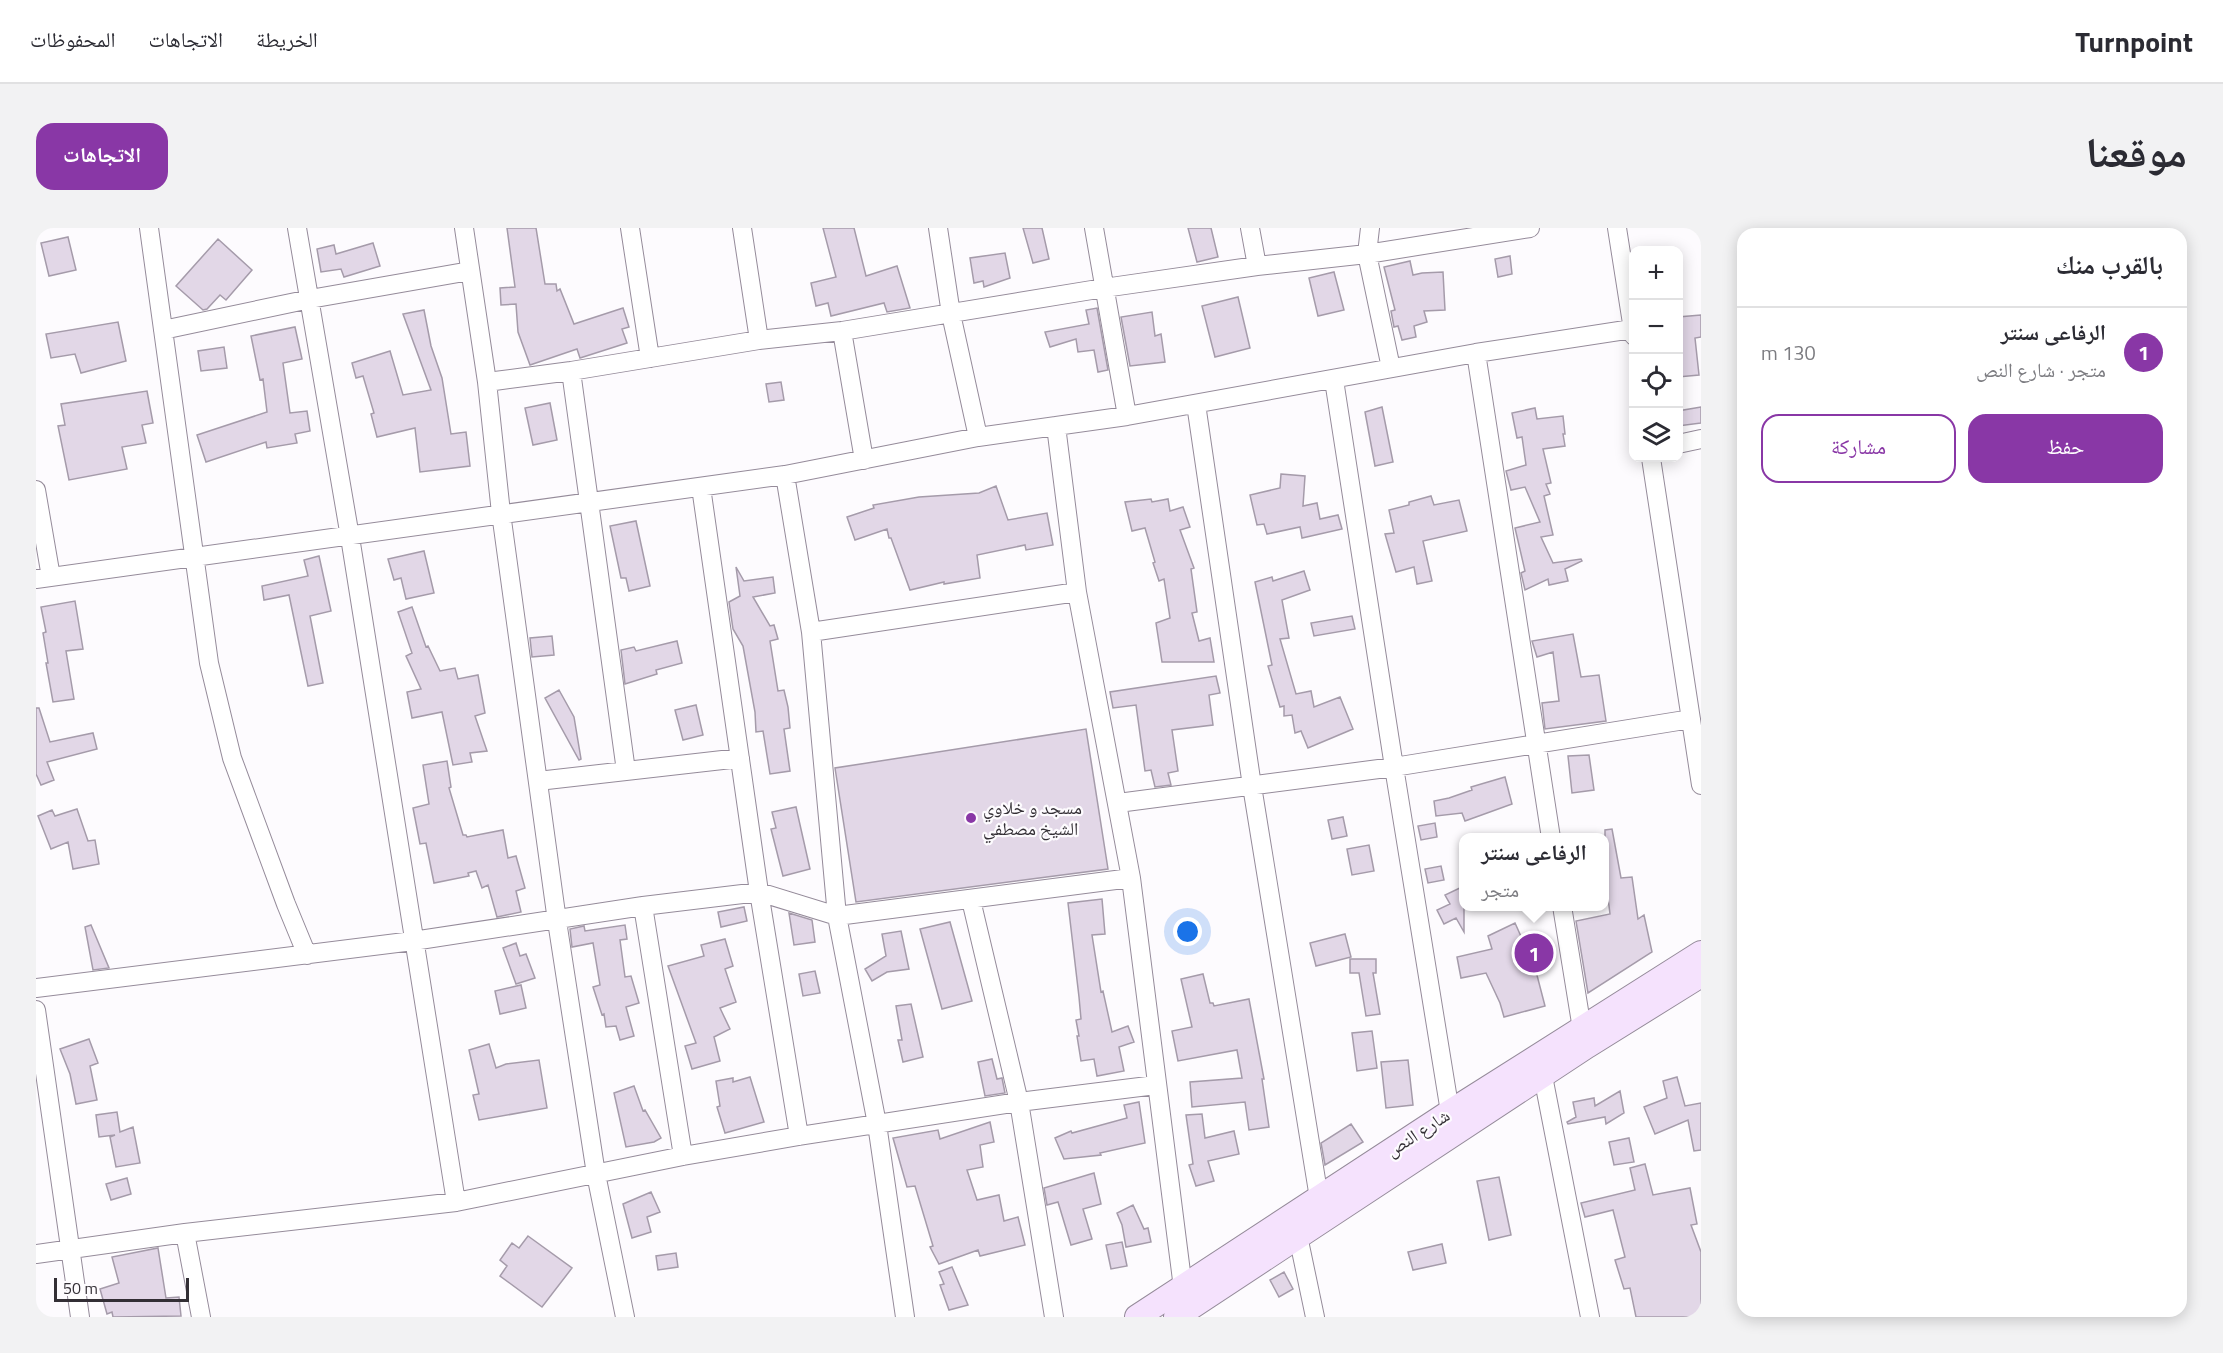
<!DOCTYPE html>
<html lang="ar">
<head>
<meta charset="utf-8">
<style>
  :root { --surface:#fff; --page:#f2f2f3; --text:#2b2b33; --muted:#7c7c81; --line:#e1e1e2; --accent:#8937a6 }
  body { margin:0; font-family:"Titillium Web","Noto Naskh Arabic",sans-serif; background:var(--page); color:var(--text); direction:rtl }
  .controls { position:absolute; right:18px; top:18px; display:grid; overflow:hidden; border-radius:12px; box-shadow:0 3px 15px #0003 }
  .controls button { width:54px; height:54px; display:grid; place-items:center; padding:0; border:0; border-bottom:2px solid var(--line); background:var(--surface); color:var(--text); font:30px sans-serif }
  .scale { position:absolute; left:18px; bottom:15px; width:135px; box-sizing:border-box; padding-left:6px; border:3px solid #332f35; border-top:0; font-size:16px; line-height:21px; white-space:nowrap; color:#332f35; -webkit-text-stroke:4px #fdfbfe; paint-order:stroke }
  .you { position:absolute; left:1152px; top:704px; width:21px; height:21px; margin:-15px; border:4px solid #fff; border-radius:50%; background:#1a73e8; box-shadow:0 0 0 9px #1a73e833 }
  .badge { display:grid; place-items:center; width:39px; height:39px; border-radius:50%; background:var(--accent); color:#fff; font-size:20px; font-weight:700 }
  .pin { position:absolute; translate:-50% -50%; border:3px solid #fff; box-shadow:0 2px 6px #0006 }
  .popup { position:absolute; left:1423px; top:605px; width:150px; height:78px; box-sizing:border-box; display:grid; place-content:center; border-radius:12px; background:var(--surface); filter:drop-shadow(0 2px 4px #0005); font-size:20px; white-space:nowrap; color:var(--muted) }
  .popup b { font-size:22px; color:var(--text) }
  .popup::after { content:''; position:absolute; left:50%; top:100%; margin-left:-12px; border:12px solid transparent; border-top-color:var(--surface) }
  .list { margin:0; padding:0; list-style:none }
  h2 { display:flex; justify-content:space-between; align-items:center; height:78px; margin:0; padding:0 24px; font-size:26px }
  h2 small { font-size:20px; font-weight:400; color:var(--muted) }
  .list li { display:grid; grid-template-columns:39px 1fr auto; gap:18px; align-items:center; box-sizing:border-box; height:90px; padding:0 24px; border-top:2px solid var(--line) }
  .list b { display:block; font-size:22px; white-space:nowrap }
  .list p { margin:0; font-size:20px; white-space:nowrap; color:var(--muted) }
  .list em { font-size:20px; font-style:normal; color:var(--muted) }
  .actions { display:flex; gap:12px; padding:18px 24px }
  .actions a { flex:1; padding:14px 0; border:2px solid var(--accent); border-radius:18px; text-align:center; font-size:21px; color:var(--accent) }
  .actions .main { background:var(--accent); color:#fff }
  .icon { flex:none; width:33px; height:33px; fill:none; stroke:currentColor; stroke-width:2; stroke-linecap:round; stroke-linejoin:round }
  .map { position:relative; flex:none; width:1665px; height:1089px; overflow:hidden; direction:ltr; border-radius:18px }
  header { display:flex; align-items:center; gap:36px; box-sizing:border-box; height:84px; padding:0 30px; background:var(--surface); border-bottom:2px solid var(--line) }
  header strong { font-size:28px }
  nav { display:flex; gap:33px; margin-inline-start:auto; font-size:21px }
  .intro { display:flex; align-items:center; justify-content:space-between; box-sizing:border-box; height:144px; padding:0 36px }
  h1 { margin:0; font-size:42px }
  .button { padding:15px 27px; border-radius:18px; background:var(--accent); color:#fff; font-size:21px; font-weight:700 }
  main { display:flex; gap:36px; padding:0 36px }
  aside { flex:1; background:var(--surface); border-radius:18px; box-shadow:0 3px 15px #0003 }
  .map>svg:first-child { display:block }
  .building { fill:#e2d7e7; stroke:#a59baa; stroke-width:1.5 }
  .lines { fill:none; stroke-linecap:round; stroke-linejoin:round }
  .street-casing { stroke:#958b9a; stroke-width:20 }
  .secondary-casing { stroke:#958b9a; stroke-width:26 }
  .street { stroke:#fff; stroke-width:18 }
  .secondary { stroke:#f5e2fd; stroke-width:24 }
  .poi-dot { fill:#8937a6; stroke:#fdfbfe; stroke-width:2 }
  .labels { text-anchor:middle; stroke-width:4.5; stroke-linejoin:round; paint-order:stroke }
  .poi-label { font-size:18px; fill:#332f35; stroke:#fdfbfe; text-anchor:start }
  .street-label { font-size:18px; fill:#332f35; stroke:#fdfbfe }
</style>
</head>
<body>
<header>
<strong>Turnpoint</strong>
<nav><a>الخريطة</a><a>الاتجاهات</a><a>المحفوظات</a></nav>
</header>
<div class="intro"><h1>موقعنا</h1><a class="button">الاتجاهات</a></div>
<main>
<aside>
<h2>بالقرب منك<small></small></h2>
<ul class="list">
<li><span class="badge">1</span><div><b>الرفاعى سنتر</b><p>متجر · شارع النص</p></div><em>130 m</em></li>
</ul>
<div class="actions"><a class="main">حفظ</a><a>مشاركة</a></div>
</aside>
<div class="map">
<svg width="1665" height="1089" viewBox="0 0 1665 1089">
  <rect width="100%" height="100%" fill="#fdfbfe"/>
  <path class="building" d="M 471,0 L 500,0 L 509,56 L 520,56 L 521,63 L 524,61 L 538,96 L 587,80 L 593,99 L 586,101 L 591,115 L 544,130 L 541,121 L 494,137 L 482,104 L 480,76 L 465,77 L 464,60 L 479,59 Z
    M 787,0 L 818,0 L 830,48 L 861,38 L 874,80 L 851,84 L 848,75 L 795,88 L 792,75 L 780,78 L 775,55 L 800,49 Z
    M 987,0 L 1006,0 L 1013,31 L 997,35 Z
    M 1152,0 L 1175,0 L 1182,29 L 1161,34 Z
    M 32,9 L 40,42 L 13,48 L 5,15 Z
    M 182,11 L 216,42 L 190,72 L 184,67 L 171,81 L 167,82 L 140,58 Z
    M 337,15 L 344,38 L 308,49 L 305,41 L 285,44 L 281,21 L 298,17 L 300,26 Z
    M 969,25 L 974,50 L 948,59 L 947,53 L 938,55 L 934,30 Z
    M 1474,28 L 1476,46 L 1462,49 L 1459,31 Z
    M 1374,33 L 1377,47 L 1386,45 L 1407,44 L 1409,82 L 1388,83 L 1391,94 L 1378,98 L 1380,109 L 1366,112 L 1362,98 L 1358,99 L 1355,83 L 1359,82 L 1348,39 Z
    M 1298,44 L 1308,82 L 1282,88 L 1273,50 Z
    M 1202,69 L 1214,120 L 1179,129 L 1166,78 Z
    M 1061,80 L 1072,142 L 1062,144 L 1058,122 L 1042,124 L 1040,111 L 1014,119 L 1009,104 L 1053,96 L 1050,82 Z
    M 388,82 L 395,118 L 406,150 L 415,206 L 430,204 L 434,238 L 384,244 L 379,200 L 341,209 L 335,186 L 338,185 L 327,148 L 320,150 L 316,135 L 354,123 L 367,167 L 395,162 L 367,86 Z
    M 1116,84 L 1119,108 L 1125,106 L 1129,134 L 1094,138 L 1085,89 Z
    M 1665,87 L 1665,109 L 1659,110 L 1663,147 L 1642,149 L 1642,89 Z
    M 82,94 L 90,133 L 45,145 L 39,126 L 15,130 L 10,106 Z
    M 259,99 L 266,131 L 247,135 L 254,185 L 271,183 L 274,203 L 259,206 L 261,215 L 231,220 L 230,214 L 170,234 L 161,207 L 231,184 L 227,151 L 224,152 L 215,108 Z
    M 188,119 L 191,140 L 165,143 L 162,123 Z
    M 745,154 L 748,172 L 733,174 L 730,156 Z
    M 111,163 L 117,195 L 106,197 L 110,215 L 86,219 L 91,241 L 33,252 L 22,198 L 29,197 L 25,176 Z
    M 514,175 L 521,212 L 497,217 L 489,180 Z
    M 1346,179 L 1357,234 L 1339,238 L 1329,184 Z
    M 1665,179 L 1665,195 L 1642,198 L 1642,183 Z
    M 1499,180 L 1501,191 L 1527,188 L 1529,206 L 1527,206 L 1529,218 L 1507,221 L 1515,255 L 1510,256 L 1514,266 L 1508,268 L 1517,307 L 1505,309 L 1517,335 L 1545,331 L 1546,333 L 1529,341 L 1532,353 L 1513,357 L 1512,351 L 1489,362 L 1485,345 L 1489,343 L 1479,300 L 1504,294 L 1489,259 L 1475,262 L 1470,243 L 1490,237 L 1486,209 L 1481,210 L 1476,185 Z
    M 1245,246 L 1269,248 L 1267,278 L 1281,275 L 1284,291 L 1302,287 L 1306,301 L 1266,310 L 1264,299 L 1231,306 L 1228,296 L 1221,297 L 1214,267 L 1244,260 Z
    M 960,258 L 972,292 L 1011,285 L 1017,317 L 990,322 L 989,317 L 941,327 L 944,350 L 908,356 L 908,354 L 874,362 L 855,310 L 853,310 L 851,301 L 819,312 L 811,289 L 838,280 L 837,277 L 883,269 L 943,265 Z
    M 1395,268 L 1398,277 L 1423,272 L 1431,303 L 1387,313 L 1396,353 L 1381,356 L 1378,339 L 1360,344 L 1349,306 L 1358,305 L 1353,282 L 1373,277 L 1373,274 Z
    M 1115,271 L 1116,274 L 1132,271 L 1134,283 L 1147,279 L 1154,299 L 1144,302 L 1158,340 L 1155,341 L 1161,384 L 1156,385 L 1163,413 L 1174,410 L 1178,434 L 1126,434 L 1120,395 L 1134,390 L 1128,351 L 1123,353 L 1117,335 L 1119,334 L 1109,300 L 1096,303 L 1089,274 Z
    M 600,293 L 614,358 L 593,363 L 590,350 L 585,350 L 574,298 Z
    M 388,323 L 398,365 L 370,371 L 365,350 L 358,352 L 352,331 Z
    M 283,328 L 295,383 L 274,388 L 287,455 L 272,458 L 253,367 L 228,372 L 226,358 L 272,348 L 268,332 Z
    M 700,339 L 708,353 L 737,349 L 739,365 L 717,369 L 734,398 L 738,397 L 742,411 L 734,413 L 742,463 L 748,462 L 752,479 L 754,500 L 748,501 L 754,543 L 734,546 L 727,503 L 720,504 L 719,484 L 707,418 L 697,401 L 693,374 L 704,368 Z
    M 1268,343 L 1274,362 L 1246,372 L 1253,410 L 1244,411 L 1260,466 L 1275,463 L 1278,479 L 1304,469 L 1317,501 L 1272,520 L 1265,503 L 1259,505 L 1256,487 L 1248,488 L 1248,478 L 1244,479 L 1232,438 L 1236,437 L 1219,354 L 1236,349 L 1237,353 Z
    M 39,373 L 47,421 L 30,423 L 38,471 L 17,474 L 10,435 L 12,435 L 7,405 L 10,404 L 5,379 Z
    M 376,379 L 390,419 L 392,418 L 404,443 L 419,440 L 422,451 L 442,447 L 449,485 L 439,488 L 451,523 L 434,525 L 436,534 L 417,537 L 406,484 L 376,490 L 371,464 L 385,461 L 370,428 L 376,425 L 362,384 Z
    M 1316,388 L 1319,401 L 1278,408 L 1275,395 Z
    M 1537,406 L 1545,449 L 1563,447 L 1570,493 L 1509,501 L 1506,475 L 1523,473 L 1517,424 L 1501,429 L 1496,413 Z
    M 516,408 L 518,427 L 496,429 L 494,410 Z
    M 641,413 L 646,435 L 620,442 L 621,446 L 589,456 L 585,422 L 598,419 L 600,423 Z
    M 1180,448 L 1184,465 L 1173,467 L 1177,497 L 1136,502 L 1142,543 L 1132,545 L 1135,557 L 1119,559 L 1115,542 L 1109,543 L 1100,477 L 1077,480 L 1074,464 Z
    M 523,462 L 538,489 L 545,531 L 543,532 L 509,470 Z
    M 660,477 L 667,507 L 647,512 L 639,482 Z
    M 0,480 L 3,480 L 14,514 L 57,505 L 61,521 L 11,534 L 18,552 L 5,557 L 0,546 Z
    M 1050,501 L 1072,641 L 820,674 L 799,540 Z
    M 1553,527 L 1558,562 L 1536,565 L 1532,528 Z
    M 411,533 L 415,559 L 413,560 L 427,607 L 430,607 L 431,609 L 467,602 L 472,630 L 480,628 L 489,660 L 480,663 L 485,684 L 461,689 L 452,657 L 446,660 L 440,643 L 432,645 L 433,648 L 398,655 L 390,615 L 384,616 L 377,580 L 393,576 L 387,537 Z
    M 1469,549 L 1476,576 L 1429,593 L 1426,585 L 1400,588 L 1398,573 L 1413,570 L 1436,562 L 1435,559 Z
    M 760,579 L 774,641 L 747,648 L 735,601 L 740,600 L 736,584 Z
    M 41,581 L 52,613 L 59,612 L 63,636 L 37,641 L 32,614 L 15,621 L 2,588 L 16,582 L 19,588 Z
    M 1307,589 L 1311,608 L 1296,611 L 1292,592 Z
    M 1399,595 L 1401,609 L 1385,612 L 1382,598 Z
    M 1576,601 L 1585,650 L 1596,649 L 1602,691 L 1608,687 L 1616,724 L 1552,765 L 1540,693 L 1574,686 L 1569,646 L 1569,602 Z
    M 1333,617 L 1338,643 L 1316,647 L 1311,621 Z
    M 1405,638 L 1408,652 L 1392,655 L 1389,641 Z
    M 1428,658 L 1428,704 L 1420,690 L 1408,696 L 1401,682 L 1414,676 L 1409,667 Z
    M 1066,671 L 1069,706 L 1056,707 L 1065,764 L 1067,763 L 1076,804 L 1092,798 L 1098,814 L 1083,819 L 1088,843 L 1061,848 L 1058,831 L 1045,833 L 1041,808 L 1043,808 L 1040,792 L 1045,791 L 1043,769 L 1032,675 Z
    M 708,679 L 711,693 L 685,699 L 682,684 Z
    M 753,685 L 776,692 L 779,714 L 758,717 Z
    M 914,694 L 936,773 L 906,781 L 884,701 Z
    M 1479,695 L 1488,715 L 1501,711 L 1506,725 L 1496,728 L 1509,778 L 1468,789 L 1464,775 L 1450,745 L 1425,750 L 1421,729 L 1456,721 L 1452,708 Z
    M 55,697 L 73,740 L 57,742 L 49,699 Z
    M 589,697 L 591,711 L 584,712 L 589,749 L 595,748 L 603,775 L 590,779 L 598,808 L 584,812 L 580,798 L 570,799 L 568,786 L 566,787 L 557,759 L 564,757 L 557,715 L 536,719 L 534,701 L 548,698 L 549,703 Z
    M 865,703 L 873,741 L 851,744 L 836,753 L 829,741 L 850,728 L 846,706 Z
    M 1309,706 L 1315,729 L 1280,738 L 1274,715 Z
    M 689,711 L 697,738 L 689,741 L 700,774 L 684,780 L 694,801 L 678,809 L 684,833 L 656,841 L 649,818 L 660,815 L 632,738 L 668,728 L 665,717 Z
    M 480,715 L 484,728 L 490,726 L 499,750 L 480,756 L 467,720 Z
    M 1314,731 L 1340,731 L 1340,745 L 1337,745 L 1344,786 L 1330,788 L 1323,745 L 1314,745 Z
    M 779,743 L 784,765 L 767,768 L 763,746 Z
    M 1167,746 L 1174,775 L 1177,775 L 1178,778 L 1213,771 L 1228,851 L 1226,851 L 1233,899 L 1213,902 L 1209,874 L 1156,879 L 1154,854 L 1206,850 L 1201,822 L 1142,833 L 1136,803 L 1156,799 L 1145,751 Z
    M 485,757 L 490,780 L 464,786 L 459,763 Z
    M 875,776 L 887,829 L 867,834 L 862,812 L 866,812 L 860,778 Z
    M 1336,803 L 1341,840 L 1321,843 L 1316,805 Z
    M 53,811 L 62,835 L 54,838 L 61,872 L 40,876 L 34,846 L 24,821 Z
    M 453,816 L 460,840 L 470,836 L 503,832 L 511,880 L 443,892 L 437,867 L 443,866 L 433,822 Z
    M 956,831 L 961,851 L 966,850 L 969,865 L 949,868 L 942,834 Z
    M 1372,832 L 1377,877 L 1350,880 L 1345,834 Z
    M 714,849 L 728,894 L 689,905 L 681,879 L 684,878 L 680,853 L 697,850 L 697,854 Z
    M 1641,849 L 1649,878 L 1665,875 L 1665,922 L 1658,923 L 1652,892 L 1619,906 L 1608,879 L 1631,870 L 1627,853 Z
    M 598,858 L 607,883 L 609,882 L 625,910 L 618,914 L 590,919 L 578,865 Z
    M 1584,863 L 1588,885 L 1570,896 L 1569,889 L 1532,896 L 1531,894 L 1540,889 L 1537,874 L 1558,870 L 1559,878 Z
    M 1103,874 L 1109,915 L 1064,925 L 1065,927 L 1028,931 L 1019,910 L 1035,903 L 1036,905 L 1091,890 L 1088,877 Z
    M 81,884 L 84,904 L 97,899 L 104,935 L 80,939 L 74,909 L 79,907 L 63,909 L 60,887 Z
    M 1166,886 L 1169,910 L 1198,903 L 1203,926 L 1172,933 L 1178,953 L 1160,958 L 1153,937 L 1157,936 L 1150,887 Z
    M 954,894 L 958,914 L 944,917 L 947,939 L 931,942 L 941,972 L 963,967 L 968,993 L 982,989 L 989,1017 L 944,1028 L 942,1022 L 903,1036 L 894,1019 L 897,1018 L 879,958 L 871,959 L 857,910 L 902,902 L 904,911 Z
    M 1315,896 L 1327,914 L 1289,937 L 1285,915 Z
    M 1593,910 L 1598,934 L 1578,937 L 1573,914 Z
    M 1609,936 L 1617,967 L 1654,960 L 1661,996 L 1655,997 L 1665,1024 L 1665,1089 L 1600,1089 L 1594,1060 L 1588,1061 L 1579,1032 L 1589,1029 L 1577,982 L 1549,989 L 1545,975 L 1599,962 L 1594,940 Z
    M 1058,945 L 1065,976 L 1047,981 L 1056,1011 L 1035,1017 L 1022,974 L 1011,977 L 1008,960 Z
    M 1463,949 L 1475,1007 L 1453,1012 L 1441,953 Z
    M 91,950 L 95,966 L 75,972 L 70,956 Z
    M 615,964 L 624,984 L 611,989 L 615,1004 L 596,1010 L 587,976 Z
    M 1097,977 L 1108,1001 L 1112,1000 L 1115,1014 L 1090,1019 L 1086,997 L 1081,985 Z
    M 492,1008 L 536,1040 L 506,1079 L 464,1048 L 471,1038 L 464,1032 L 476,1015 L 483,1020 Z
    M 1086,1014 L 1091,1038 L 1075,1041 L 1070,1017 Z
    M 1406,1016 L 1410,1035 L 1377,1042 L 1372,1024 Z
    M 122,1020 L 130,1070 L 143,1069 L 145,1088 L 77,1089 L 76,1084 L 71,1086 L 64,1061 L 83,1055 L 76,1029 Z
    M 640,1025 L 642,1039 L 622,1042 L 620,1028 Z
    M 916,1039 L 932,1077 L 913,1082 L 904,1057 L 908,1056 L 903,1044 Z
    M 1248,1044 L 1257,1061 L 1243,1069 L 1234,1052 Z"/>
  <g class="lines">
    <defs>
      <path id="street" d="M 113,0 L 173,435 L 196,530 L 250,676 L 271,727
        M 261,0 L 314,309 L 420,974
        M 428,0 L 451,154 L 465,285 L 521,693 L 560,946 L 589,1089
        M 594,0 L 614,130
        M 706,0 L 723,112
        M 902,0 L 915,86 L 942,209
        M 1058,0 L 1091,188
        M 1214,0 L 1221,38
        M 1334,0 L 1331,26 L 1355,140
        M 1581,0 L 1598,108
        M 127,102 L 274,71 L 434,43
        M 806,103 L 828,232
        M 1440,125 L 1515,610
        M 535,143 L 590,543
        M 1298,152 L 1358,539 L 1414,884
        M 451,154 L 535,143 L 723,112 L 806,103 L 1068,60 L 1221,38 L 1331,26 L 1494,0
        M 1160,176 L 1216,558 L 1283,970
        M 1020,198 L 1041,364 L 1095,650 L 1147,1060
        M 1642,216 L 1665,211
        M 1615,230 L 1665,557
        M 749,247 L 775,404 L 801,688 L 841,896 L 869,1089
        M 665,259 L 723,664 L 763,908
        M 0,262 L 15,349
        M 0,351 L 749,247 L 942,209 L 1091,188 L 1440,125 L 1596,101
        M 775,404 L 1041,364
        M 502,553 L 704,530
        M 1082,575 L 1358,539 L 1655,491
        M 935,672 L 983,874 L 1018,1089
        M 607,678 L 647,928
        M 1526,678 L 1546,801
        M 0,760 L 377,713 L 607,678 L 723,664 L 801,688 L 1095,650
        M 0,782 L 44,1089
        M 1505,838 L 1554,1089
        M 149,1005 L 165,1089
        M 1262,1008 L 1279,1089
        M 0,1026 L 149,1005 L 420,974 L 647,928 L 763,908 L 983,874 L 1120,857"/>
      <path id="secondary" d="M 1101,1089 L 1414,884 L 1665,725
        M 1140,1089 L 1551,818 L 1665,747"/>
    </defs>
    <use href="#street" class="street-casing"/>
    <use href="#secondary" class="secondary-casing"/>
    <use href="#street" class="street"/>
    <use href="#secondary" class="secondary"/>
  </g>
  <circle class="poi-dot" cx="935" cy="590" r="6"/>
  <g class="labels">
    <g class="poi-label">
      <text x="947" y="586">مسجد و خلاوي<tspan x="947" dy="21">الشيخ مصطفي</tspan></text>
    </g>
    <g class="street-label">
      <text transform="translate(1382 905) rotate(-33)" y="6">شارع النص</text>
    </g>
  </g>
</svg>
<div class="controls">
<button>+</button>
<button>−</button>
<button><svg class="icon" aria-label="locate" viewBox="0 0 24 24"><circle cx="12" cy="12" r="6"/><path d="M12 2v4M12 18v4M2 12h4M18 12h4"/></svg></button>
<button><svg class="icon" aria-label="layers" viewBox="0 0 24 24"><path d="M12 4l9 5-9 5-9-5zM3 14l9 5 9-5"/></svg></button>
</div>
<div class="scale">50 m</div>
<div class="you"></div>
<div class="pin badge" style="left:1498px;top:725px">1</div>
<div class="popup"><b>الرفاعى سنتر</b>متجر</div>
</div>
</main>
</body>
</html>
